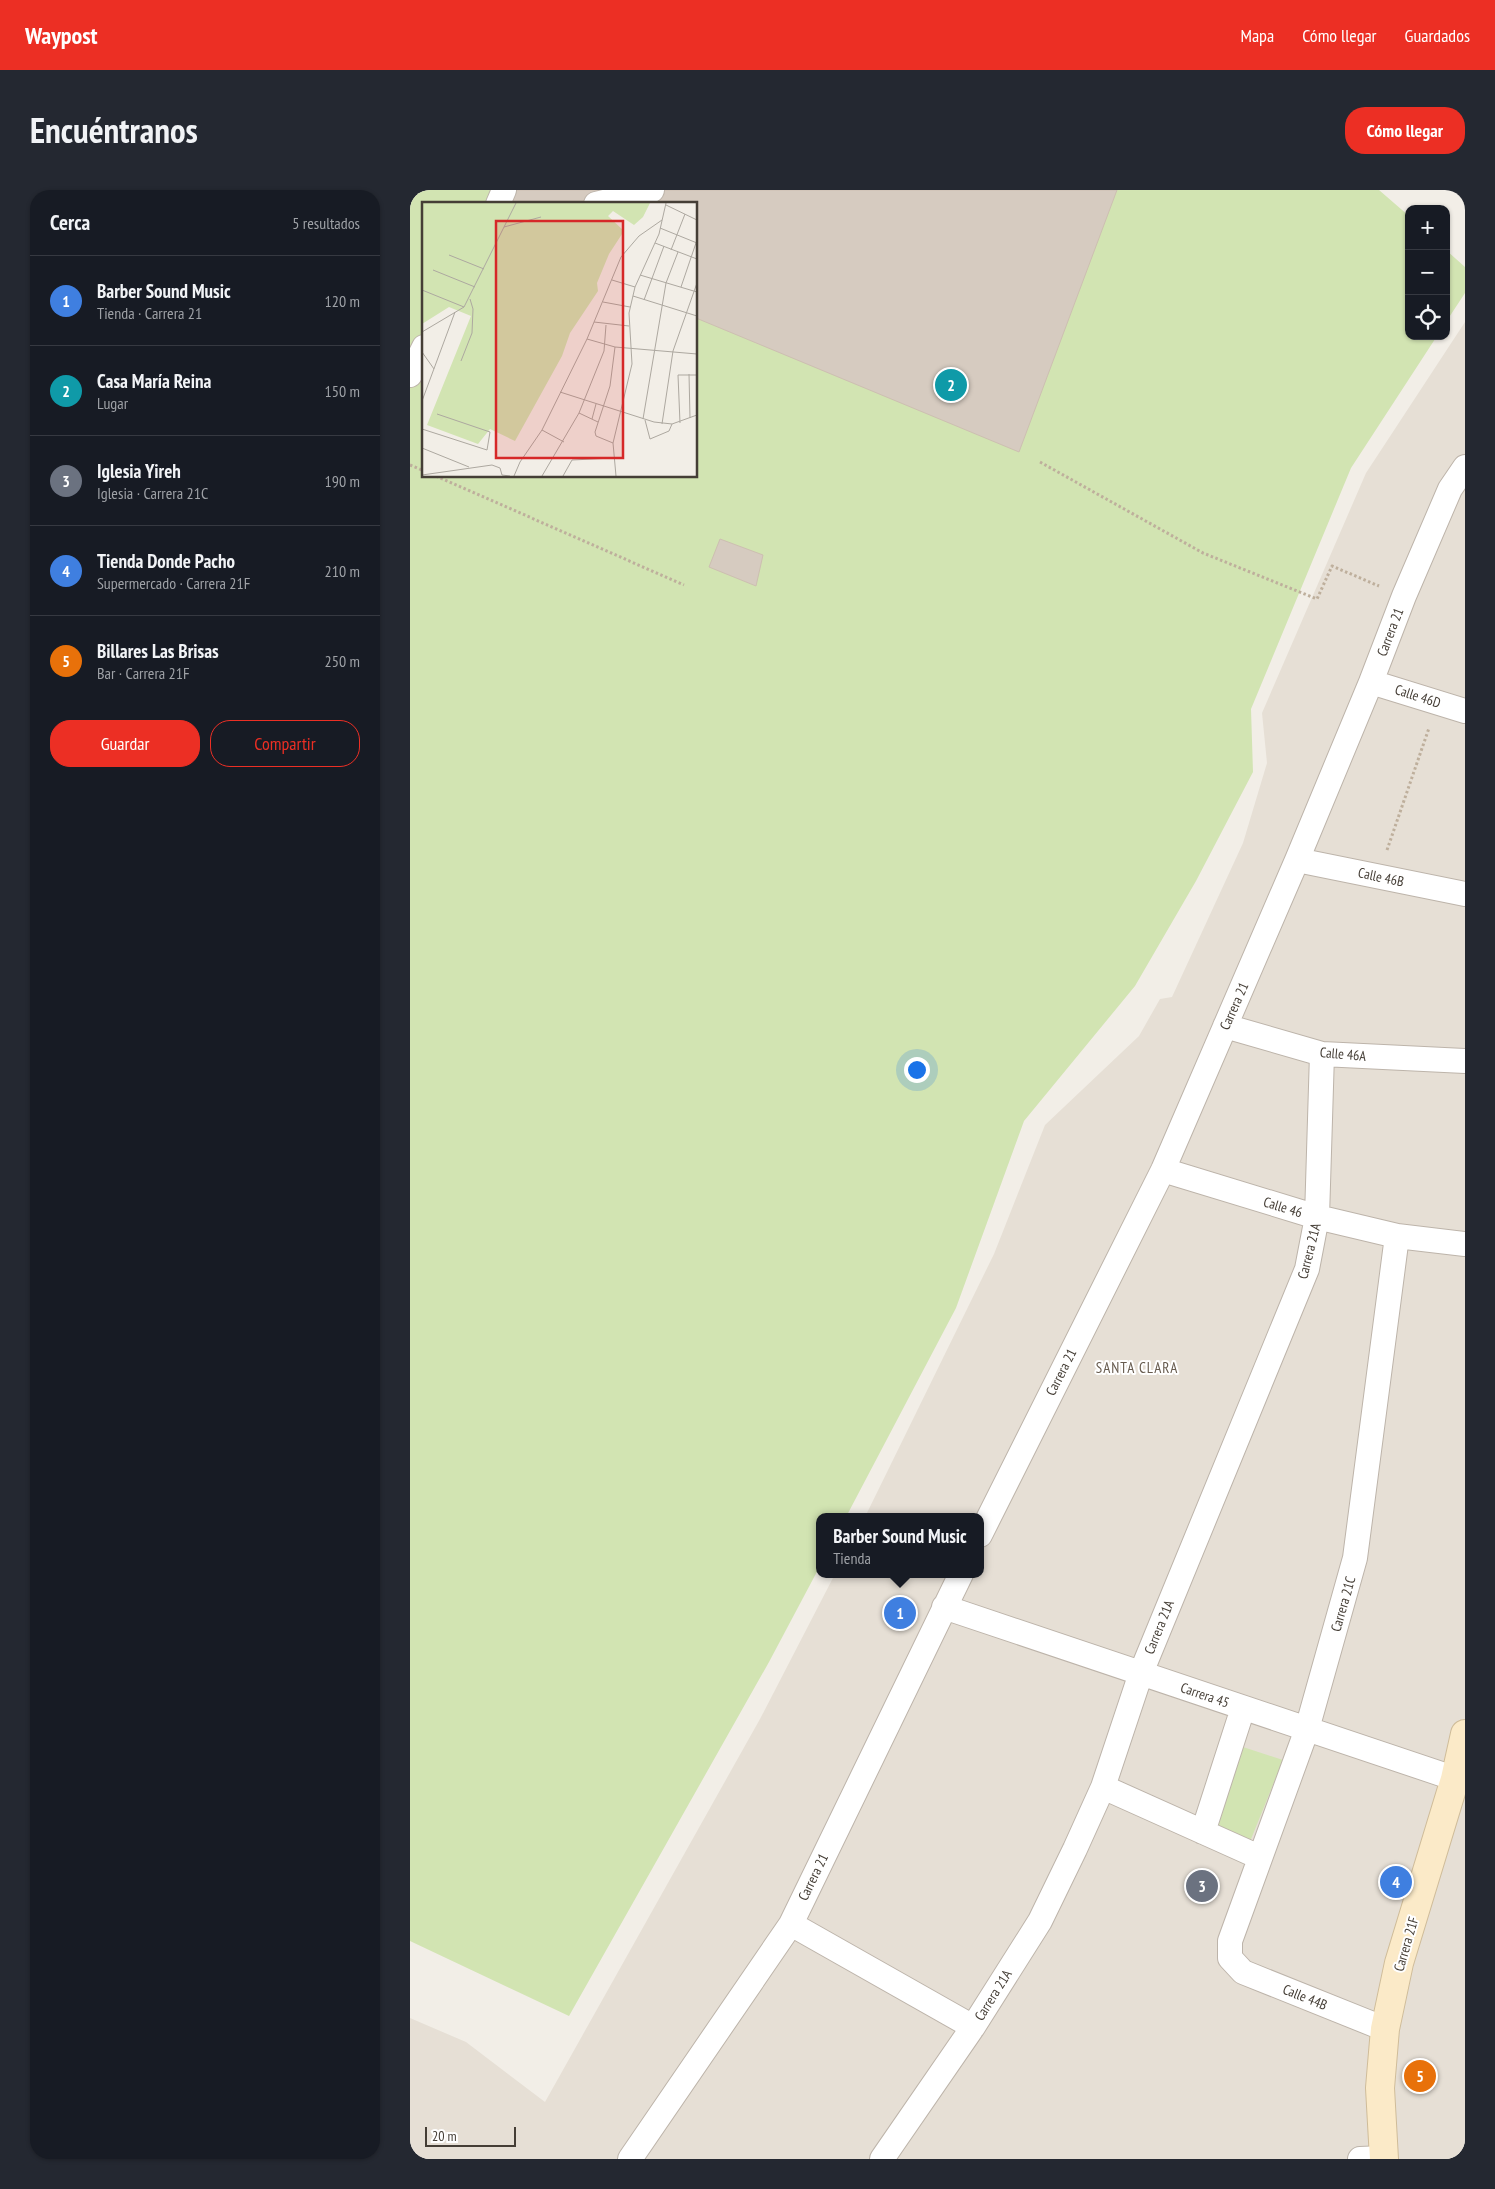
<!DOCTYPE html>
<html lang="es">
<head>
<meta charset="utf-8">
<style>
  :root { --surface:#171b24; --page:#242831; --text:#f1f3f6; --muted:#9ea1a6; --line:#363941; --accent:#ec2f24 }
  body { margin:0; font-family:"PT Sans Narrow",sans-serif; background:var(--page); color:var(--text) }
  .controls { position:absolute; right:15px; top:15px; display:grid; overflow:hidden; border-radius:10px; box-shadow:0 1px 4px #0004 }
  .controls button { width:45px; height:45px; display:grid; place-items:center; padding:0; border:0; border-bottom:1px solid var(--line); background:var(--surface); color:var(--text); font:25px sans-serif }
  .scale { position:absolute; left:15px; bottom:12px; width:91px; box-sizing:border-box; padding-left:5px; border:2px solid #453e36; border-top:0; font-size:14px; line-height:18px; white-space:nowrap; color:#453e36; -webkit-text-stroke:4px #fff; paint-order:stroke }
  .you { position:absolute; left:506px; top:879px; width:18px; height:18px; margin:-12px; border:4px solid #fff; border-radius:50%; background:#1a73e8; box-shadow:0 0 0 8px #1a73e833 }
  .badge { display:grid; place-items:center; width:32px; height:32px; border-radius:50%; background:var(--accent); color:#fff; font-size:16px; font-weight:700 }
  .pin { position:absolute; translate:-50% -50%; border:2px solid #fff; box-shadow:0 1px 5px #0006 }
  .popup { position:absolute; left:406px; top:1323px; width:168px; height:65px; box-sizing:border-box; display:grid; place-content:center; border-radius:10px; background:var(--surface); filter:drop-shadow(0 1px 4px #0005); font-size:16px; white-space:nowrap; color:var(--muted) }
  .popup b { font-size:19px; color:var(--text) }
  .popup::after { content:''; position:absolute; left:50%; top:100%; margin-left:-10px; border:10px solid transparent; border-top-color:var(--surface) }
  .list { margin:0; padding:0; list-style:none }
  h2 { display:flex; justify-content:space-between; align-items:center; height:65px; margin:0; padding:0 20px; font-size:21px }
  h2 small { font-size:16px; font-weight:400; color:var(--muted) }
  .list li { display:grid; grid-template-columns:32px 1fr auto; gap:15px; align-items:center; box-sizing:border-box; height:90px; padding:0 20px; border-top:1px solid var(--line) }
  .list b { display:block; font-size:19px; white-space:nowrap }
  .list p { margin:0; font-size:16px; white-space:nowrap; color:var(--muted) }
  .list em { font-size:16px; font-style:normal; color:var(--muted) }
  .actions { display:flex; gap:10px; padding:15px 20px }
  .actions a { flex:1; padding:11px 0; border:1px solid var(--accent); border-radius:20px; text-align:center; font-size:18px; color:var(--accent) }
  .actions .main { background:var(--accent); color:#fff }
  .icon { flex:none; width:28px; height:28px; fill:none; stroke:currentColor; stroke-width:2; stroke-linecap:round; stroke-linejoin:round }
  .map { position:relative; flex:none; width:1055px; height:1969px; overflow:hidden; border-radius:20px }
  header { display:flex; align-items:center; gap:30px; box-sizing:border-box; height:70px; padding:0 25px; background:var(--accent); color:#fff }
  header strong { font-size:24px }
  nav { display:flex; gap:28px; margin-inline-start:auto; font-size:18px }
  .intro { display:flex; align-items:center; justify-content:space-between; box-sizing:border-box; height:120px; padding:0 30px }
  h1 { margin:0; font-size:35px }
  .button { padding:12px 22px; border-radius:20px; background:var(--accent); color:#fff; font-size:18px; font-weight:700 }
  main { display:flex; gap:30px; padding:0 30px }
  aside { flex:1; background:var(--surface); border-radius:20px; box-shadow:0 1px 4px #0004 }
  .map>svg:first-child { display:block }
  .residential { fill:#e6dfd5 }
  .green { fill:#d2e4b2; fill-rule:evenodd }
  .building { fill:#d6cbc0; stroke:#cdbfb1 }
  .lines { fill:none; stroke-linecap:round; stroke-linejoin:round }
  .lane-casing { stroke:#bdb4aa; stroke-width:15 }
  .street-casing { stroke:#bdb4aa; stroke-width:26 }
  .secondary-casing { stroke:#cfbc99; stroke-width:30 }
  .path { stroke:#beaf9c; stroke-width:3; stroke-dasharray:2.5 2.5; stroke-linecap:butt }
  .lane { stroke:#fff; stroke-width:12 }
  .street { stroke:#fff; stroke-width:24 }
  .secondary { stroke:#fbeac8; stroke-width:28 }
  .labels { text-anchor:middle; stroke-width:4; stroke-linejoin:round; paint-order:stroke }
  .street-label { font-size:14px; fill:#453e36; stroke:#fff }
  .neighbourhood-label { font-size:15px; letter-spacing:1px; fill:#675b4e; stroke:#fff }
  .inset-road { fill:none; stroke:#ada8a0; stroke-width:1 }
  .view { fill:#d62828; fill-opacity:0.15; stroke:#d62828; stroke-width:2.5 }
  .inset-edge { fill:none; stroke:#453e36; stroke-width:2.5 }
</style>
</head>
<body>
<header>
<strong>Waypost</strong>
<nav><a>Mapa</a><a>Cómo llegar</a><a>Guardados</a></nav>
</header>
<div class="intro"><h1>Encuéntranos</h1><a class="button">Cómo llegar</a></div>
<main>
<aside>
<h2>Cerca<small>5 resultados</small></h2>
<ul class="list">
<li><span class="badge" style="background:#3f7fe0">1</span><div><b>Barber Sound Music</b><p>Tienda · Carrera 21</p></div><em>120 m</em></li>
<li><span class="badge" style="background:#0f9aa8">2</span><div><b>Casa María Reina</b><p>Lugar</p></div><em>150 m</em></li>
<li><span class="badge" style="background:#6b7280">3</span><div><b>Iglesia Yireh</b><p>Iglesia · Carrera 21C</p></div><em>190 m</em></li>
<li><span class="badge" style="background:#3f7fe0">4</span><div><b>Tienda Donde Pacho</b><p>Supermercado · Carrera 21F</p></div><em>210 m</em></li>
<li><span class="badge" style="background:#e8710a">5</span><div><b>Billares Las Brisas</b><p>Bar · Carrera 21F</p></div><em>250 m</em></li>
</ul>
<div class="actions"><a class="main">Guardar</a><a>Compartir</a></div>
</aside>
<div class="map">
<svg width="1055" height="1969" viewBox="0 0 1055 1969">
  <rect width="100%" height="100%" fill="#f2eee7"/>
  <path class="residential" d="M 1055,132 L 1055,1969 L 0,1969 L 0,1828 L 56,1852 L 135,1912 L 350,1529 L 425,1384 L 570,1384 L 570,1327 L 455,1327 L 584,1064 L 635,935 L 729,846 L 750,809 L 762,807 L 833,653 L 857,573 L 852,523 L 956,283 Z"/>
  <path class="green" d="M 0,0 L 969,0 L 999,26 L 999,146 L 1027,146 L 941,278 L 841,519 L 843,582 L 786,691 L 725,796 L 614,931 L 546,1118 L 436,1327 L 410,1327 L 410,1376 L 359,1472 L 159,1826 L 0,1751 ZM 14,14 L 286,14 L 286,286 L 14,286 Z
    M 1036,60 L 1055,77 L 1055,103 L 1036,132 Z
    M 833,1557 L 873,1570 L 837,1659 L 803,1645 Z"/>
  <path class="building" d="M 92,0 L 707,0 L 609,262 L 286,128 L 286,14 L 84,14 Z
    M 310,349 L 353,365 L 346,396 L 299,377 Z"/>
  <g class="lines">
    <defs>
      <path id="lane" d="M 1054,0 L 1055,1"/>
      <path id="street" d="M 88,14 L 94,0
        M 186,14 L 242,0
        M 0,185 L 14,157
        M 961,492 L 1055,521
        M 887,670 L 1055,704
        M 815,836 L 912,864 L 1055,871
        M 753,980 L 907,1027 L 987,1046 L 1055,1054
        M 570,1345 L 753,980 L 887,670 L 961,492 L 994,406 L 1040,299 L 1055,277
        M 534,1417 L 1055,1592
        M 693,1597 L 849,1667
        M 793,1642 L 833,1518
        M 381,1734 L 563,1837
        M 975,1839 L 833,1782 L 820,1768 L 820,1751 L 897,1539 L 945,1368 L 987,1046
        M 220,1969 L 381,1734 L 551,1384
        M 472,1969 L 563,1837 L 630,1731 L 665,1659 L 693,1597 L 731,1483 L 897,1079 L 907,1027 L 912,864
        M 950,1969 L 974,1968"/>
      <path id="secondary" d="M 974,1969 L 970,1898 L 975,1839 L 989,1773 L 1045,1589 L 1055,1544"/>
    </defs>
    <use href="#lane" class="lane-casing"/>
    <use href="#street" class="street-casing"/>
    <use href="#secondary" class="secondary-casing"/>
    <path class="path" d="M 630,272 L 793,363 L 907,409 L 922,376 L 969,396
      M 0,275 L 14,281
      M 26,286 L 274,395
      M 977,660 L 1019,538"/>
    <use href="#lane" class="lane"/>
    <use href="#street" class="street"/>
    <use href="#secondary" class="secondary"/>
  </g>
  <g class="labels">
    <g class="street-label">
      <text transform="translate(980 442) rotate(-69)" y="5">Carrera 21</text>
      <text transform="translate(1008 506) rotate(18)" y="5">Calle 46D</text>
      <text transform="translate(971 687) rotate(12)" y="5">Calle 46B</text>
      <text transform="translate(824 816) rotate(-66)" y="5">Carrera 21</text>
      <text transform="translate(933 864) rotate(5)" y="5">Calle 46A</text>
      <text transform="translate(873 1017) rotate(17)" y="5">Calle 46</text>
      <text transform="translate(899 1061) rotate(-76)" y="5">Carrera 21A</text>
      <text transform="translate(651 1182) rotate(-63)" y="5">Carrera 21</text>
      <text transform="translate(933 1414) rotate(-74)" y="5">Carrera 21C</text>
      <text transform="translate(749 1437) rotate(-68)" y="5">Carrera 21A</text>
      <text transform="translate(795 1505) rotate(19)" y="5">Carrera 45</text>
      <text transform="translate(403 1687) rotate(-64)" y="5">Carrera 21</text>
      <text transform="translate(996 1754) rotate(-74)" y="5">Carrera 21F</text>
      <text transform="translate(583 1805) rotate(-58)" y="5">Carrera 21A</text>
      <text transform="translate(895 1807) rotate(22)" y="5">Calle 44B</text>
    </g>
    <g class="neighbourhood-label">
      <text x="727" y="1183">SANTA CLARA</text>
    </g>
  </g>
  <g transform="translate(12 12)">
    <rect width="275" height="275" fill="#f2eee7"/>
    <path d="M 0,1 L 228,1 L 221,15 L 212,23 L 191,9 L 186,14 L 202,29 L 187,52 L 175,81 L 176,89 L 148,131 L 140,154 L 93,239 L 68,227 L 56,242 L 5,223 L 49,114 L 27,105 L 0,122 Z" fill="#d2e4b2"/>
    <path class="inset-road" d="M 244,3 L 275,18M 82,25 L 94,1M 238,26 L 275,41M 233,41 L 275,57M 249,48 L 263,12M 27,53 L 62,67M 11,68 L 53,85M 218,73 L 275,90M 190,78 L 213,85M 259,85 L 275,38M 0,88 L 42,105M 211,94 L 275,114M 222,98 L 242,44M 181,100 L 208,105M 172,120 L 207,124M 0,130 L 42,105 L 82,25 L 119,15M 165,137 L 193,145 L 275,152M 0,150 L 12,167M 39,159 L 50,131 L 51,107 L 48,97M 267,172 L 268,216M 138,190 L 232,220 L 250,222 L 275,213M 0,199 L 33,110M 157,211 L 176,220M 170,217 L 174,202M 221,217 L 244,81 L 256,50M 223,218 L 228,237 L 247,229 L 250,222M 258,221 L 256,173 L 275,173M 240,222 L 251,149 L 275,81M 0,227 L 65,248 L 68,230 L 15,212M 120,228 L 142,240M 191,241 L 174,234 L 173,230 L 188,184 L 193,145M 0,246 L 47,265M 0,273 L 70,263 L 78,266 L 80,273 L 88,274M 92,274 L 98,260 L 120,228 L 165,137 L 199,55 L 217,34 L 240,18M 120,274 L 157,211 L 182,149 L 184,123M 141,274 L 150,258 L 191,256M 194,274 L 191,241 L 210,162 L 207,111 L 213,85 L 237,32 L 244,1"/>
    <path class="view" d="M 74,19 L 201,19 L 201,256 L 74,256 Z"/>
    <rect width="275" height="275" class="inset-edge"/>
  </g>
</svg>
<div class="controls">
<button>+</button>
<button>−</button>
<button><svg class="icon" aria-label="locate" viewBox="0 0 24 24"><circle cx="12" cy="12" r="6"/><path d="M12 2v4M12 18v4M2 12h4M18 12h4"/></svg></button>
</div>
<div class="scale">20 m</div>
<div class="you"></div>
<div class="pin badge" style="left:490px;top:1423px;background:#3f7fe0">1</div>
<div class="popup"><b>Barber Sound Music</b>Tienda</div>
<div class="pin badge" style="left:541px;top:195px;background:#0f9aa8">2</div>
<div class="pin badge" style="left:792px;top:1696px;background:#6b7280">3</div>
<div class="pin badge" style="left:986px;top:1692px;background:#3f7fe0">4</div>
<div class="pin badge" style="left:1010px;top:1886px;background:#e8710a">5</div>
</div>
</main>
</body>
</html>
